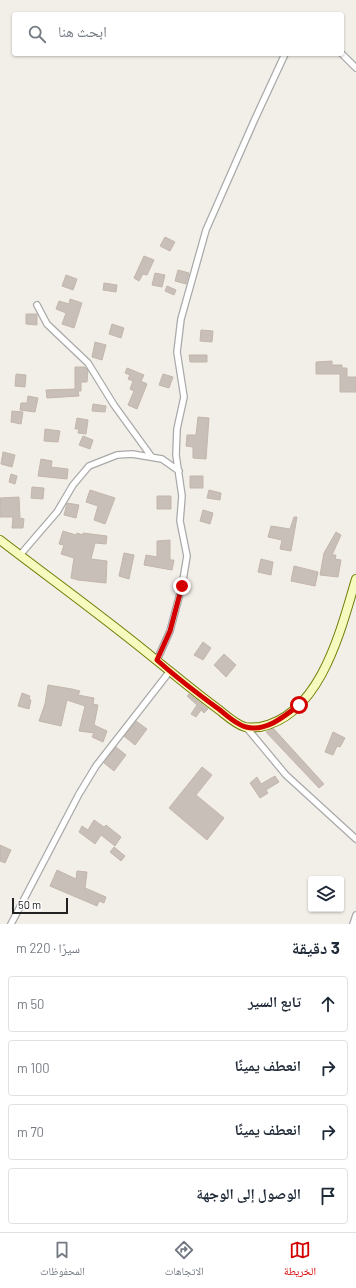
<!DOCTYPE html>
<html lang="ar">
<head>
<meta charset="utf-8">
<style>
  :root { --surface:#fff; --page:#f6f6f7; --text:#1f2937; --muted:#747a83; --line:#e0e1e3; --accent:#d40000 }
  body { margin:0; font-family:Barlow,"Noto Naskh Arabic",sans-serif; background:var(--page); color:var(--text); direction:rtl }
  .controls { position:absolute; right:12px; bottom:12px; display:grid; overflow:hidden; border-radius:4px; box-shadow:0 1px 3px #0004 }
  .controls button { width:36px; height:36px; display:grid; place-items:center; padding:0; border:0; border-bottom:1px solid var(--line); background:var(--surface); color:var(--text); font:20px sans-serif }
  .scale { position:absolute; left:12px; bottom:10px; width:56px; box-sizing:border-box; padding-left:4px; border:2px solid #222; border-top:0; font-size:11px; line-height:14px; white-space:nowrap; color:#222; -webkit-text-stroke:3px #fff; paint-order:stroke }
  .stop { position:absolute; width:12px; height:12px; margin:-9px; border:3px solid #d40000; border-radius:50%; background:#fff }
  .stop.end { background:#d40000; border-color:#fff; box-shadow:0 1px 4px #0008 }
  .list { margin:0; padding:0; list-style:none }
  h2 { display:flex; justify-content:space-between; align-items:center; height:52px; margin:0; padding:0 16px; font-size:17px }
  h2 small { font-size:13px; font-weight:400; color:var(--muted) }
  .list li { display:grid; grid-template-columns:26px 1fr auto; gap:12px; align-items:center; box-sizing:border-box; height:56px; margin:0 8px 8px; padding:0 8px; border:1px solid var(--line); border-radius:4px }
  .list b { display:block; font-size:15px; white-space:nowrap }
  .list em { font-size:13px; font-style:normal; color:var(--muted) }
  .icon { flex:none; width:22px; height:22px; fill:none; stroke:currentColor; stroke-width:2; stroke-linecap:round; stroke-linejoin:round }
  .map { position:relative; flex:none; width:356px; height:924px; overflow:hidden; direction:ltr }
  .search { position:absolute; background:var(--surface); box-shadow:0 1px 3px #0004; left:12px; right:12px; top:12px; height:44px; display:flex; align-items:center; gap:10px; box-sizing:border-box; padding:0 14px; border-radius:4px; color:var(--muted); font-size:15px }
  .sheet { height:308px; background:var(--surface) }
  nav { display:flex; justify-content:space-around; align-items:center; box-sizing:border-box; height:56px; border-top:1px solid var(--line); background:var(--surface); font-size:11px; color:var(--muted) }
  nav a { display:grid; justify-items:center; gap:2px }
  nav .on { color:var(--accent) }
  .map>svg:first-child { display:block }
  .building { fill:#c7bfb8; stroke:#c4b6ab }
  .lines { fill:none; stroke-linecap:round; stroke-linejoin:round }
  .street-casing { stroke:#a9a9a9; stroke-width:8 }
  .secondary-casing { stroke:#707d05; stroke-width:10 }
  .street { stroke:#fff; stroke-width:5.5 }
  .secondary { stroke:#f7fabf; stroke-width:8 }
  .route { stroke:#d40000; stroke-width:5 }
</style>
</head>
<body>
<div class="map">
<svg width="356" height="924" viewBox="0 0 356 924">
  <rect width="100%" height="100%" fill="#f2efe9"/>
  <path class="building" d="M 165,237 L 175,242 L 170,251 L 160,246 Z
    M 144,256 L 154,260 L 147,275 L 143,274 L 139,281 L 134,278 Z
    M 178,270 L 189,273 L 186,284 L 175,281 Z
    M 155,273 L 165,275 L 162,287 L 152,285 Z
    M 66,275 L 77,279 L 73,290 L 62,286 Z
    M 104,283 L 117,285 L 116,292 L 103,290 Z
    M 167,286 L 176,290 L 174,295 L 165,291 Z
    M 70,299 L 82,303 L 74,328 L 62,324 L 66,313 L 56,309 L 59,301 L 69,304 Z
    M 26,314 L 37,314 L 37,325 L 26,324 Z
    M 112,324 L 124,328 L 121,338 L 109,334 Z
    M 201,330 L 213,331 L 212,342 L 200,341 Z
    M 95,342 L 106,345 L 102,360 L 92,357 Z
    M 189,355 L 207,355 L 207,362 L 190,362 Z
    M 332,361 L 332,365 L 342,365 L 342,368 L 347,368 L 347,377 L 356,377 L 356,392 L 340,392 L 340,374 L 316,374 L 316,362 Z
    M 75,367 L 85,367 L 88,370 L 87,382 L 81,382 L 81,391 L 78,391 L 79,396 L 47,398 L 46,390 L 75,389 Z
    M 127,368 L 144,375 L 141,381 L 147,384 L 137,409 L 128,405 L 134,391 L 130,389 L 133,381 L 128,379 L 130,375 L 125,373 Z
    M 16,374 L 26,375 L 25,387 L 15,386 Z
    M 163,374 L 173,377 L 169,388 L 159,385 Z
    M 28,396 L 38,398 L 35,412 L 20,410 L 21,403 L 27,403 Z
    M 93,404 L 106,406 L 105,412 L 92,411 Z
    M 12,411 L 23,412 L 21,424 L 11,422 Z
    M 198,417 L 209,418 L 206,459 L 193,458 L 193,447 L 186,446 L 187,435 L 196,435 Z
    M 77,418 L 88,420 L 86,434 L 78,433 L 79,429 L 75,429 Z
    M 45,429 L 60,431 L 58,442 L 44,441 Z
    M 83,436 L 93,440 L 90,449 L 79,445 Z
    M 3,452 L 15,455 L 12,467 L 1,464 Z
    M 41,459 L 52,461 L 51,467 L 68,469 L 67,479 L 38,476 Z
    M 11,474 L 17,476 L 15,484 L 9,482 Z
    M 190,476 L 203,476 L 203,488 L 190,488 Z
    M 32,487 L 44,488 L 43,499 L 31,498 Z
    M 90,490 L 115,498 L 105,524 L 94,520 L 98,506 L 86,502 Z
    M 209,490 L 221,493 L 220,500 L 207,498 Z
    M 157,496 L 171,496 L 171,509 L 157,509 Z
    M 19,497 L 20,518 L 24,519 L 23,528 L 12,528 L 13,517 L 0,517 L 0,498 Z
    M 67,503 L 79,505 L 76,518 L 64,515 Z
    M 203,510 L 213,513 L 210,524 L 200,521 Z
    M 294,517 L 297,517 L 291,551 L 280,549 L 282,540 L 268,537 L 271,526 L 290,529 Z
    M 63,531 L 76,535 L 77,533 L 83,535 L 83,533 L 107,536 L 106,544 L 95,543 L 91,559 L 107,561 L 106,583 L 78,580 L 71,578 L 74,558 L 61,554 L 64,545 L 59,544 Z
    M 336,532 L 341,535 L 332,555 L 336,555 L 335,559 L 341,560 L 338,577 L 320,575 L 324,553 Z
    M 170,540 L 170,560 L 174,560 L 172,570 L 144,565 L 146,555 L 157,557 L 157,541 Z
    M 124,553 L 134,555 L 129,579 L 119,576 Z
    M 261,559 L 273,562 L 271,575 L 258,572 Z
    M 294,566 L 318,572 L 315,586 L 291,581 Z
    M 203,642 L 211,648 L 203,660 L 194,655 Z
    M 224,654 L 236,665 L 226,677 L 214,665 Z
    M 48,685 L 72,689 L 80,691 L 78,695 L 94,698 L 93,704 L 98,705 L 94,725 L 107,731 L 103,742 L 92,737 L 94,733 L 79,731 L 85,706 L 67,700 L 61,726 L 39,721 L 45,704 Z
    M 22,693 L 30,696 L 29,699 L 31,700 L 29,709 L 18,706 Z
    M 189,694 L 208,709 L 204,713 L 201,710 L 196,717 L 191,714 L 197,705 L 187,696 Z
    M 136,721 L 147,729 L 135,745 L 124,736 Z
    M 273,728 L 324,784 L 319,788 L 266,732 Z
    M 333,732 L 345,738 L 340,747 L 337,746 L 333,755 L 325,752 Z
    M 116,747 L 126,755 L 114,771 L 104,763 Z
    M 202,767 L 212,775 L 196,795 L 224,818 L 207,840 L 169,808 Z
    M 275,776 L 279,782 L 266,790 L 268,793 L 260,798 L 250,783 L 257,777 L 261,784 Z
    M 94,820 L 104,827 L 106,825 L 121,837 L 115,846 L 101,835 L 95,844 L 79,832 L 82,826 L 88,830 Z
    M 0,845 L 11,850 L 5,863 L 0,861 Z
    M 114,847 L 125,856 L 121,861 L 110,852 Z
    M 57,870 L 76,879 L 77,871 L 87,872 L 85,888 L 106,897 L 104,903 L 99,901 L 97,906 L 50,886 Z"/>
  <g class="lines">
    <defs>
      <path id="street" d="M 342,54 L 356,68
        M 37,305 L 47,324 L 88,363 L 114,405 L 151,456
        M 20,555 L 57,512 L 73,485 L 89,466 L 117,455 L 132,454 L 162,459 L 179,471
        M 157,660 L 170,631 L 182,586 L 187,556 L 180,521 L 182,496 L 176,455 L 177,429 L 184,397 L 177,352 L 181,319 L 206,230 L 254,121 L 285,54
        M 246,727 L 286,775 L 356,839
        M 11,924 L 79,794 L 96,766 L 170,671
        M 353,924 L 356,915"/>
      <path id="secondary" d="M 0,540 C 52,580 105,618 156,660 C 176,676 196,693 218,709 C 226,715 235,724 245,727 C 249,728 256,727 260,727 C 321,715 341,629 356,579"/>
    </defs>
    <use href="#street" class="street-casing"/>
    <use href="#secondary" class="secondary-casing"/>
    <use href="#street" class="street"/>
    <use href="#secondary" class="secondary"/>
  </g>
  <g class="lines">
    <path class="route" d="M 182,586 L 170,631 L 157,660 C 177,678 198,694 220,710 C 227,716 237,725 246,727 C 266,732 285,716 299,705"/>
  </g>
</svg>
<div class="controls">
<button><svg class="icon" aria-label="layers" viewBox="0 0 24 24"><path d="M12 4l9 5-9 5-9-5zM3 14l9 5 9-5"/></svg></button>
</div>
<div class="scale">50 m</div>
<div class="stop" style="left:299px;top:705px"></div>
<div class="stop end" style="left:182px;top:586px"></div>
<div class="search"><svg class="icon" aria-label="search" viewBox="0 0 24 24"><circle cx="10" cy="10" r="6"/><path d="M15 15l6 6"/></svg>ابحث هنا</div>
</div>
<section class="sheet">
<h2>3 دقيقة<small>سيرًا · 220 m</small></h2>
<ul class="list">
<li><svg class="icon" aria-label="ahead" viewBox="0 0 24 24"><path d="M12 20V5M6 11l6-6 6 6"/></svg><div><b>تابع السير</b></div><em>50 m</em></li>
<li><svg class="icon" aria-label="right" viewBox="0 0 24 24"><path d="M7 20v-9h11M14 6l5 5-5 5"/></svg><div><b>انعطف يمينًا</b></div><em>100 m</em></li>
<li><svg class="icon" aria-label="right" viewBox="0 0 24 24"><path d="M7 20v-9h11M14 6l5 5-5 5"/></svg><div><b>انعطف يمينًا</b></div><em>70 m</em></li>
<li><svg class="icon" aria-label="arrive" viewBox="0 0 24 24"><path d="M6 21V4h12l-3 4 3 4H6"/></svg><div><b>الوصول إلى الوجهة</b></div></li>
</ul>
</section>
<nav>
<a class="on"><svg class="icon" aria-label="map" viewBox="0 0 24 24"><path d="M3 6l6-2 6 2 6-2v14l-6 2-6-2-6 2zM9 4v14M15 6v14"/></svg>الخريطة</a>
<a><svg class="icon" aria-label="directions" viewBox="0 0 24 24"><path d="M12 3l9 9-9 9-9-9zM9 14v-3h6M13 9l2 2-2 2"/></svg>الاتجاهات</a>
<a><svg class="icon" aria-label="saved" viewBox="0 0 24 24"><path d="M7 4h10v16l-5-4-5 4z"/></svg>المحفوظات</a>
</nav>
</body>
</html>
